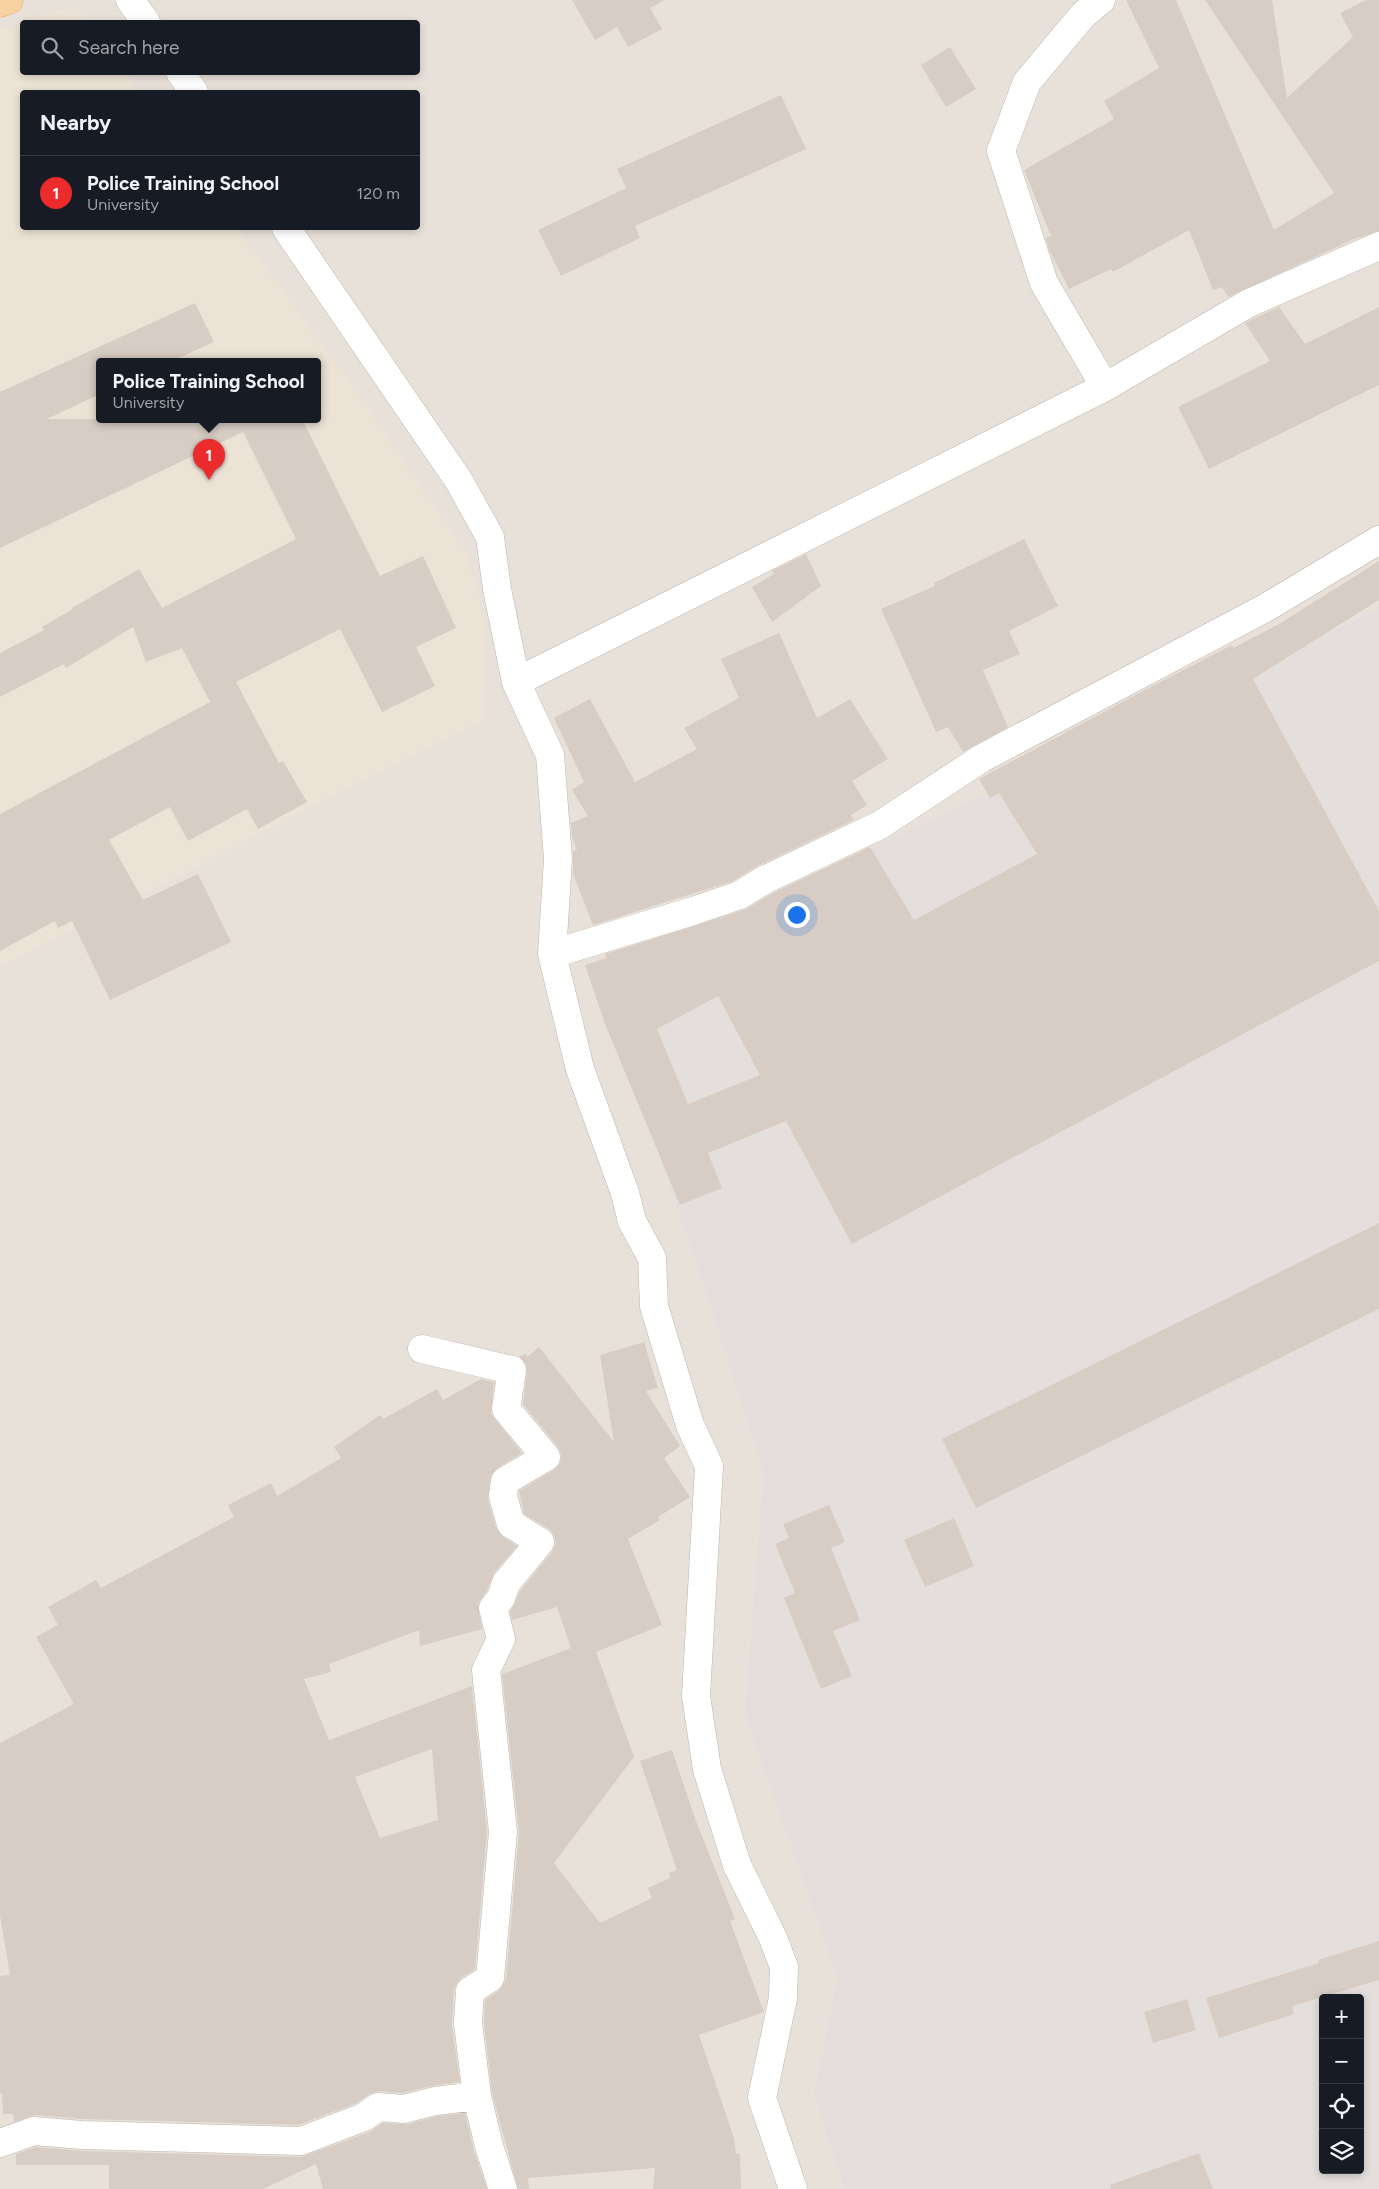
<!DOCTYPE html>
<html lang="en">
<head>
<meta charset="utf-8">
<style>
  :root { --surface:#171b24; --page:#242831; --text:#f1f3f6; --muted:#9ea1a6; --line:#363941; --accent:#ec2b2c }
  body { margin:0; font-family:Figtree,sans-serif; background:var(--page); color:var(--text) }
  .controls { position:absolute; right:15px; bottom:15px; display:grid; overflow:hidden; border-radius:5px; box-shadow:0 2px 8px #0003 }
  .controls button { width:45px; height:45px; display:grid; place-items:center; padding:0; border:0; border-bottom:1px solid var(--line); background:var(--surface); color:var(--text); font:25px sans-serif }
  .you { position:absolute; left:796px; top:914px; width:18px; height:18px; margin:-12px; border:4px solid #fff; border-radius:50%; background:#1a73e8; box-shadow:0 0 0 8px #1a73e833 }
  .badge { display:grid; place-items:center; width:32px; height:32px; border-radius:50%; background:var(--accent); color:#fff; font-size:16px; font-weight:700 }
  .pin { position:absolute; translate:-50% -41px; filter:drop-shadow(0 1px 2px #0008) }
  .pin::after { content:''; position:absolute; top:26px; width:18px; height:15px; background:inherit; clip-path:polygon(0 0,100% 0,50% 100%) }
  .popup { position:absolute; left:96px; top:358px; width:225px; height:65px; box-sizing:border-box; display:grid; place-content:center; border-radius:5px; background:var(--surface); filter:drop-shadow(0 1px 4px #0005); font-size:16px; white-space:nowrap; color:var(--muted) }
  .popup b { font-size:19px; color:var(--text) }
  .popup::after { content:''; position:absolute; left:50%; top:100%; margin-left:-10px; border:10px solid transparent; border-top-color:var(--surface) }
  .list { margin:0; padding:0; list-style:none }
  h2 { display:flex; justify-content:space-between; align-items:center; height:65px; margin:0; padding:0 20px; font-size:21px }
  h2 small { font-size:16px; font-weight:400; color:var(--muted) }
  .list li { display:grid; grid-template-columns:32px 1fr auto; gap:15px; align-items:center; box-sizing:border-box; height:75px; padding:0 20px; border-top:1px solid var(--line) }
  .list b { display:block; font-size:19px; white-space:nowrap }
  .list p { margin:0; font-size:16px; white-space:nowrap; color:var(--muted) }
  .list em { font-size:16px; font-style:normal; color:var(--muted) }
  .icon { flex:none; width:28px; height:28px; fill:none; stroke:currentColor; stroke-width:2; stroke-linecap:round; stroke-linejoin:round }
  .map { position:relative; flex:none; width:1379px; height:2189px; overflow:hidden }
  .search { position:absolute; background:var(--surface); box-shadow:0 2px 8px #0003; left:20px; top:20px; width:400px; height:55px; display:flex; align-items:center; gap:12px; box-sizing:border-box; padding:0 18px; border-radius:5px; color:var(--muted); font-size:19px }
  .panel { position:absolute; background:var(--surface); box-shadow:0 2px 8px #0003; left:20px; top:90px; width:400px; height:140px; border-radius:5px }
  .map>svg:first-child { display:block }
  .residential { fill:#e8e1da; fill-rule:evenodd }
  .industrial { fill:#e4dfdc; fill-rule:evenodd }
  .education { fill:#ece3d6; fill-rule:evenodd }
  .building { fill:#d8cdc4; fill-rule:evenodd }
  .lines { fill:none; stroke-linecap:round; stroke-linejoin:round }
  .minor-casing { stroke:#c0b6ae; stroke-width:29 }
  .major-casing { stroke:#ddab71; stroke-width:29 }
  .minor { stroke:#fff; stroke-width:28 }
  .major { stroke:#f8d1a1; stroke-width:28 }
</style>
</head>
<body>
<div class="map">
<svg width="1379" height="2189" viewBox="0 0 1379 2189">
  <rect width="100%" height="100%" fill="#f4f0eb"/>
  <path class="residential" d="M 0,0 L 1379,0 L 1379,608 L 1073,753 L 623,1052 L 708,1301 L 763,1473 L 744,1715 L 837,1979 L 813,2094 L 844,2189 L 0,2189 ZM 22,22 L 418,22 L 418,72 L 22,72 ZM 22,92 L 418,92 L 418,228 L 22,228 ZM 100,361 L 318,361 L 318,419 L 100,419 Z"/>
  <path class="industrial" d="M 1379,608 L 1379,2189 L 844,2189 L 813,2094 L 837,1979 L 744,1715 L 763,1473 L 708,1301 L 598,978 ZM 1323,1998 L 1360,1998 L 1360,2170 L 1323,2170 Z"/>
  <path class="education" d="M 76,6 L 88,22 L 24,22 Z
    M 22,23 L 22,72 L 124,73 L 139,92 L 22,92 L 22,228 L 237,228 L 368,407 L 467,554 L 486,625 L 483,719 L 0,967 L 0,30 ZM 100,361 L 318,361 L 318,419 L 100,419 Z"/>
  <path class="building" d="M 572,0 L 664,0 L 650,8 L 662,29 L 628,47 L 617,27 L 595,40 Z
    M 1126,0 L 1176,0 L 1274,230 L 1334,193 L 1205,0 L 1272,0 L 1287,98 L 1353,37 L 1340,13 L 1366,0 L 1379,0 L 1379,231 L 1354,239 L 1228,297 L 1222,287 L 1213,290 L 1189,230 L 1113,272 L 1111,269 L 1069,289 L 1049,249 L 1046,238 L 1051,236 L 1024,170 L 1114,119 L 1104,101 L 1159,68 Z
    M 950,47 L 976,89 L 946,107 L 921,65 Z
    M 781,95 L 806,149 L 635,226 L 640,238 L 561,276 L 538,230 L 626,188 L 617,169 Z
    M 195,303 L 214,342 L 172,361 L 100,361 L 100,394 L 47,419 L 302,419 L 380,576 L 423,556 L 456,628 L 416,647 L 435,686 L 382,712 L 340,629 L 236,682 L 279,763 L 283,761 L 307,802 L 258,829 L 247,809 L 188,841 L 170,807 L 109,840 L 143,900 L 198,874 L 231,942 L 110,1000 L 72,921 L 58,928 L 55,921 L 0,951 L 0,814 L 210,702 L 182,648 L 146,662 L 133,627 L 66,668 L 64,664 L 0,697 L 0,653 L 44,630 L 42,627 L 73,609 L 72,608 L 139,569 L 162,608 L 296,539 L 243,432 L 0,548 L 0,392 Z
    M 1279,307 L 1305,344 L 1379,307 L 1379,385 L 1209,469 L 1178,407 L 1270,361 L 1245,323 Z
    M 1024,539 L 1058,606 L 1009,631 L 1020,654 L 983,670 L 1008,727 L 963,752 L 948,727 L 936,732 L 881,609 L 935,586 L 934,583 Z
    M 806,554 L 821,586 L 772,622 L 752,587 L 774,574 L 772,571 Z
    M 1379,561 L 1379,600 L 1253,679 L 1379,911 L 1379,961 L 852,1244 L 786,1121 L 708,1153 L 722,1188 L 680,1205 L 605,1024 L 585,965 L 607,958 L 605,954 L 745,910 L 773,893 L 870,847 L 914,920 L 1037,854 L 999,793 L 990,798 L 979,779 L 1141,692 L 1232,645 L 1233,648 L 1279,624 ZM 718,996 L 760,1075 L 688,1104 L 657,1029 Z
    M 779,633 L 817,718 L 850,699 L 888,759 L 852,781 L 867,805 L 851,815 L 854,820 L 759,865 L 733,881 L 593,925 L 573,874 L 573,851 L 577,850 L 572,838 L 571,823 L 588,816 L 572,790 L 584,782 L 554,718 L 590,699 L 635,782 L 697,749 L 684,728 L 739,698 L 721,659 Z
    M 1379,1223 L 1379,1309 L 976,1508 L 942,1439 Z
    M 644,1342 L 658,1388 L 646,1391 L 680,1446 L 664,1458 L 690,1497 L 658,1517 L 660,1520 L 628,1539 L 662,1625 L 596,1652 L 634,1757 L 554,1863 L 600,1923 L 652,1898 L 648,1888 L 670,1878 L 669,1873 L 677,1870 L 640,1761 L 672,1750 L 696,1821 L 735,1919 L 730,1921 L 764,2012 L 699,2035 L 734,2138 L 736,2154 L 740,2154 L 741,2189 L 653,2189 L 655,2168 L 528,2178 L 529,2189 L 518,2189 L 492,2093 L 484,2023 L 485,2000 L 499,1991 L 506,1979 L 519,1833 L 502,1674 L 571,1648 L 557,1607 L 512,1620 L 510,1612 L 520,1591 L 552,1552 L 556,1543 L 554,1535 L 549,1529 L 524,1514 L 519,1491 L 554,1470 L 560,1463 L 562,1456 L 558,1447 L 523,1404 L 527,1372 L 526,1364 L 519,1357 L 525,1354 L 527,1357 L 539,1347 L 614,1442 L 600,1355 Z
    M 481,1379 L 494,1382 L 491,1414 L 522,1453 L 497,1468 L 490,1479 L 488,1500 L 496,1528 L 503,1537 L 517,1546 L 494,1573 L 487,1590 L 478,1604 L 482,1629 L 420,1646 L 419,1630 L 329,1664 L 331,1672 L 304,1679 L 329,1740 L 472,1686 L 487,1832 L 475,1969 L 461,1978 L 457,1983 L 454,1990 L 452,2025 L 460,2082 L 431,2086 L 403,2093 L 379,2091 L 369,2094 L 357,2103 L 298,2125 L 83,2119 L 35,2115 L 14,2122 L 13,2114 L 3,2114 L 2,2093 L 0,2093 L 0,1976 L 10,1975 L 0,1916 L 0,1743 L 74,1704 L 36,1637 L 58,1625 L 48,1607 L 96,1580 L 101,1588 L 234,1517 L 228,1505 L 271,1483 L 277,1496 L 341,1458 L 334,1447 L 380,1415 L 383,1419 L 437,1389 L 443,1400 ZM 432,1749 L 438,1820 L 380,1838 L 355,1777 Z
    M 829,1505 L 845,1542 L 831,1548 L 860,1620 L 833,1631 L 852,1676 L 821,1689 L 784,1598 L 795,1593 L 775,1544 L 789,1538 L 783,1524 Z
    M 954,1518 L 974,1566 L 925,1587 L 904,1540 Z
    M 1379,1941 L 1379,1980 L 1292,2006 L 1294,2014 L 1219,2038 L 1206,1998 L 1319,1963 L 1318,1960 Z
    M 1187,1999 L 1196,2030 L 1153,2043 L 1144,2012 Z
    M 465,2113 L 474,2151 L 487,2189 L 323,2189 L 316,2164 L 263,2189 L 109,2189 L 109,2165 L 16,2165 L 16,2154 L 36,2147 L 82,2151 L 301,2157 L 370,2132 L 382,2123 L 408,2124 L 438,2116 Z
    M 1199,2153 L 1213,2189 L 1111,2189 L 1110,2185 Z"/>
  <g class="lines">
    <defs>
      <path id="minor" d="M 130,0 L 146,22
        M 1101,0 L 1083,15 L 1027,82 L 1001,151 L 1044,283 L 1105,387
        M 180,72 L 194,92
        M 286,228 L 459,481 L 490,537 L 497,589 L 516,682 L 550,755 L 558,859 L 552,954 L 580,1069 L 625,1193 L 632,1221 L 652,1258 L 654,1306 L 690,1425 L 709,1466 L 696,1696 L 707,1769 L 737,1865 L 773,1938 L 784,1967 L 783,1998 L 762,2098 L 793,2189
        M 516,682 L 1105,387 L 1249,303 L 1379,246
        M 552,954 L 693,911 L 740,895 L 766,879 L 880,825 L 982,758 L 1267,607 L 1379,540
        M 422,1349 L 512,1370 L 506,1409 L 546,1457 L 505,1481 L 503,1496 L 511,1524 L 540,1542 L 506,1583 L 501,1598 L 493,1608 L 501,1639 L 486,1670 L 503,1832 L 490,1978 L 470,1991 L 468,2023 L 477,2096 L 489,2146 L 503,2189
        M 0,2143 L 34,2131 L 82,2135 L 301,2141 L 364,2117 L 378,2107 L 404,2109 L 435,2101 L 477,2096"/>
      <path id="major" d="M 0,3 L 9,0"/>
    </defs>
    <use href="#minor" class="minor-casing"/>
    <use href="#major" class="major-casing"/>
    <use href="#minor" class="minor"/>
    <use href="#major" class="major"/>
  </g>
</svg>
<div class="controls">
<button>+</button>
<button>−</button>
<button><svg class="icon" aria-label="locate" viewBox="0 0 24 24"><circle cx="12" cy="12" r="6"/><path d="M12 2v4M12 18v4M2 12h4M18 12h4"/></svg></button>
<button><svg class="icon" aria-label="layers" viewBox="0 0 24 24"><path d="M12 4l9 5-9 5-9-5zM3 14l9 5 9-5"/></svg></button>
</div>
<div class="you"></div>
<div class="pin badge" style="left:209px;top:480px">1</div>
<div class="popup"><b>Police Training School</b>University</div>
<div class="search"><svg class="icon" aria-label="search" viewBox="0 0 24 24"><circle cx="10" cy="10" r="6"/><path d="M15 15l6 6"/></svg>Search here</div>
<section class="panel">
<h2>Nearby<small></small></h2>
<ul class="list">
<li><span class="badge">1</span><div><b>Police Training School</b><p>University</p></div><em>120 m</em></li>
</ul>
</section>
</div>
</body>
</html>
